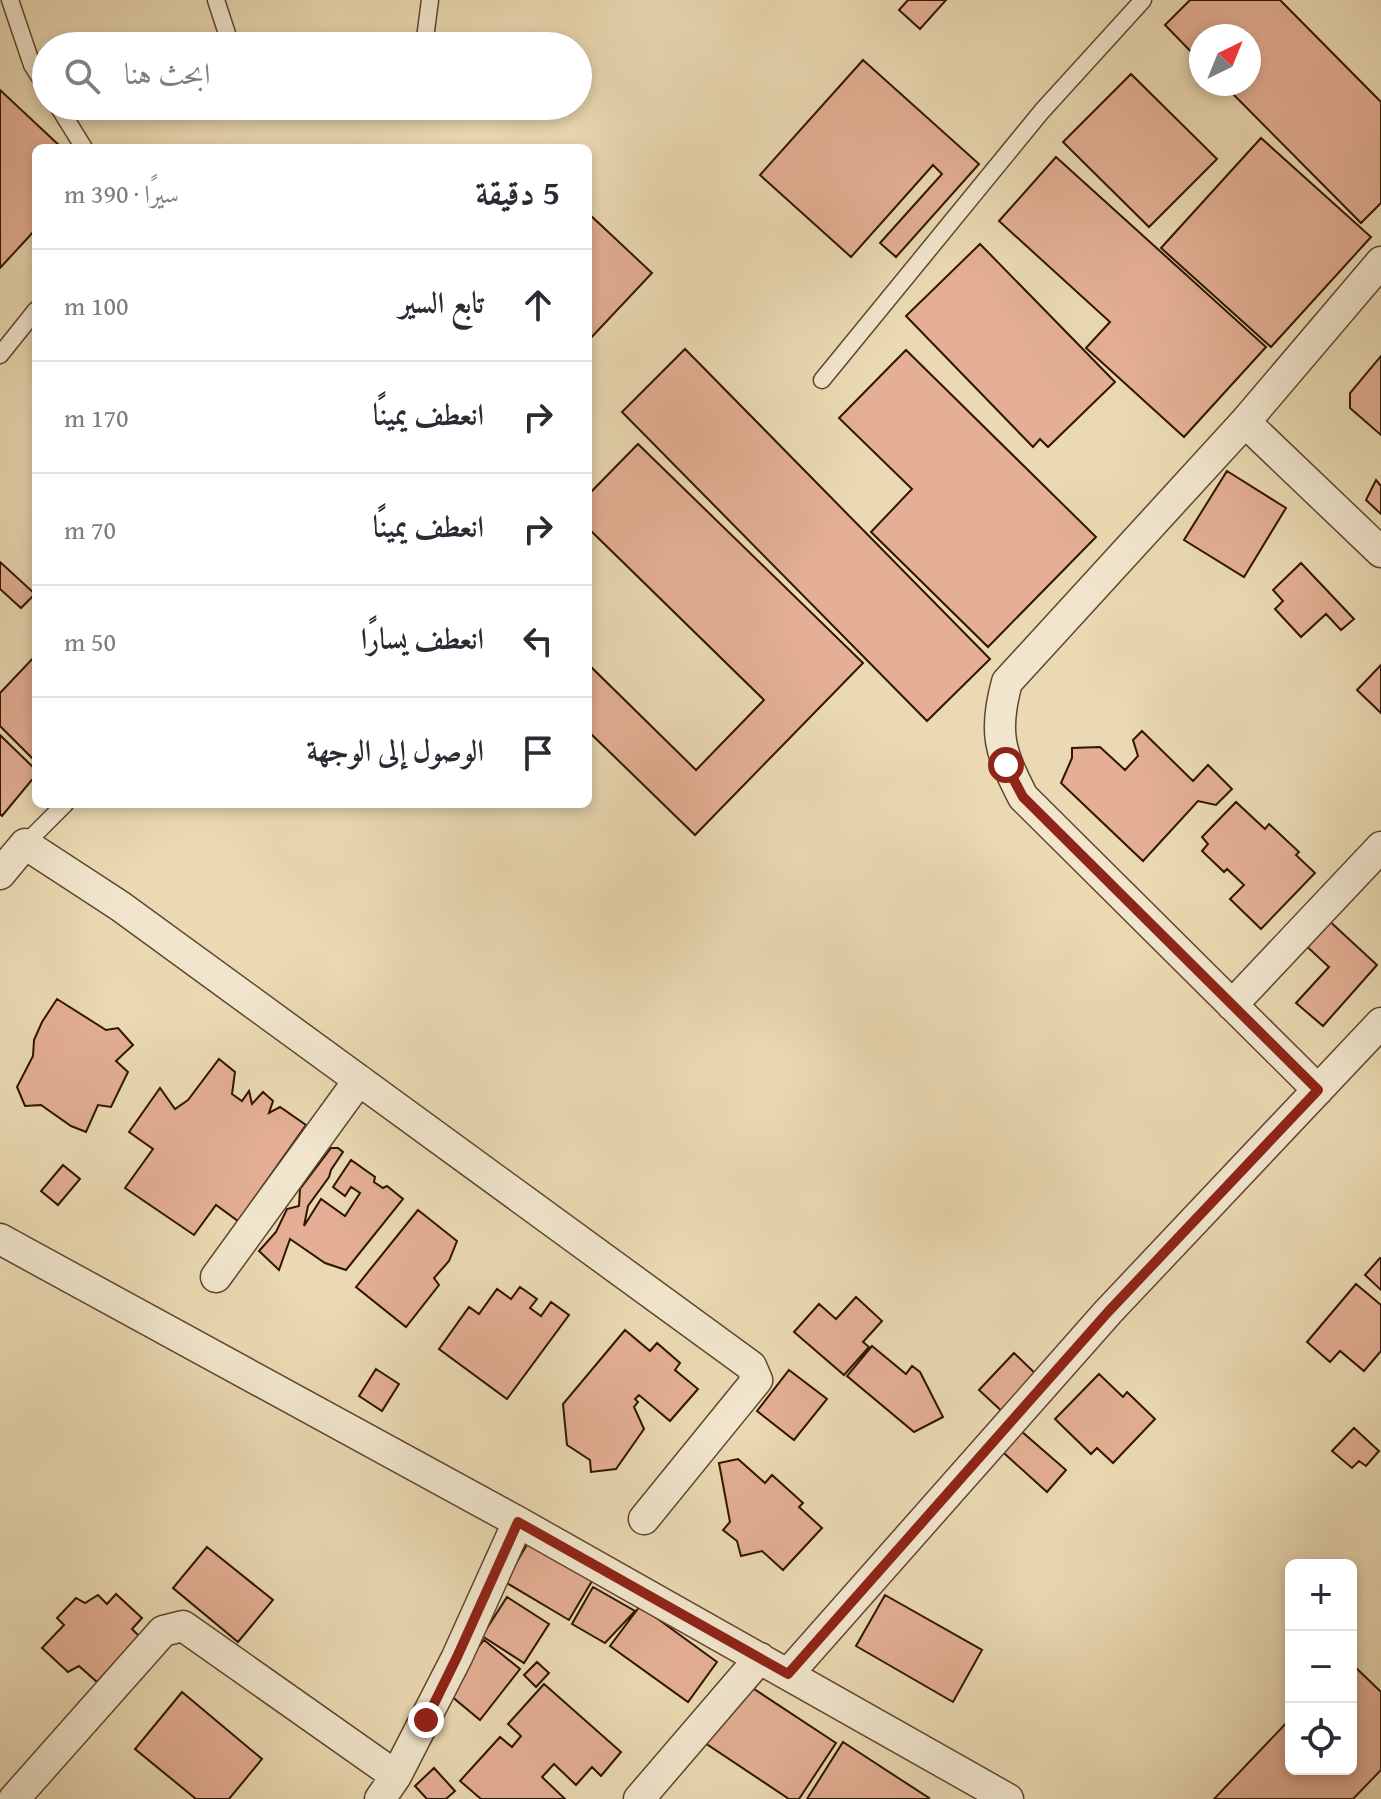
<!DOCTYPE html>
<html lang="ar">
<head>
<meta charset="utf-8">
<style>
  :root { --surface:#fff; --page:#f2f2f3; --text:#2b2b33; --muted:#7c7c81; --line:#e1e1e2 }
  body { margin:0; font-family:"Gentium Book Plus",Amiri,serif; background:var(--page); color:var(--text); direction:rtl }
  .controls { position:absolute; right:24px; bottom:24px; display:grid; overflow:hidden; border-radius:12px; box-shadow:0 4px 12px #0003 }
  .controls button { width:72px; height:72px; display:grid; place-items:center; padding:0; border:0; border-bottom:2px solid var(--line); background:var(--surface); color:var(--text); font:40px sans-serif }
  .compass { position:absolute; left:1189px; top:24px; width:72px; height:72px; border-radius:50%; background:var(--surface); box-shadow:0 4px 12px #0003; rotate:43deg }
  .stop { position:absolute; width:24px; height:24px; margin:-18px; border:6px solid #8f2418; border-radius:50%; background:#fff }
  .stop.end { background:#8f2418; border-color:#fff; box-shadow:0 2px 8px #0008 }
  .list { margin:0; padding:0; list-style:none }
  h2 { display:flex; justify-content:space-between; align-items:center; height:104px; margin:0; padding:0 32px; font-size:34px }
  h2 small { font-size:26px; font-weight:400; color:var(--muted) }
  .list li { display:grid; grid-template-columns:52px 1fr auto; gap:24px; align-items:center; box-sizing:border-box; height:112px; padding:0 32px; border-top:2px solid var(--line) }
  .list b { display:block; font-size:30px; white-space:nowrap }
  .list em { font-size:26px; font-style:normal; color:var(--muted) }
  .icon { flex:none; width:44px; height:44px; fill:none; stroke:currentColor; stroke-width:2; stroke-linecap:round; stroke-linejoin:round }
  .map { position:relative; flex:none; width:1381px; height:1799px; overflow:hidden; direction:ltr }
  .search { position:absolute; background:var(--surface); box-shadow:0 4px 12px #0003; left:32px; top:32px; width:560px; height:88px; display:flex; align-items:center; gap:20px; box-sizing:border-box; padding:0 28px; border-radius:44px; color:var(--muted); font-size:30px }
  .panel { position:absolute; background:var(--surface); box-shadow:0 4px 12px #0003; left:32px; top:144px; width:560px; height:664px; border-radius:12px; direction:rtl }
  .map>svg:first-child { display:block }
  .building { fill:#e4af94; stroke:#2f1502; stroke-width:2 }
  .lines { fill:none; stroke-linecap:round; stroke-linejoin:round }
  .service-casing { stroke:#5e462e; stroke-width:19 }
  .minor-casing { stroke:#5e462e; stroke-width:33 }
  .service { stroke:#f1e6cd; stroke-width:16 }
  .minor { stroke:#f1e6cd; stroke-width:30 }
  .route { stroke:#8f2418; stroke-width:10 }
</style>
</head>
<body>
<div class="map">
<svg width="1381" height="1799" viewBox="0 0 1381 1799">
  <rect width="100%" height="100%" fill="#ead9b2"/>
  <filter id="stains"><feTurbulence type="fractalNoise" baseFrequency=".0025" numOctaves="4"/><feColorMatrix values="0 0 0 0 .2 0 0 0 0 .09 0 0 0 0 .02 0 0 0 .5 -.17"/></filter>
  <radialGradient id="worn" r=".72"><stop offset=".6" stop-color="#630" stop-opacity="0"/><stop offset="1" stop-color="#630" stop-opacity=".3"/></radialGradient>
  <path class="building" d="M 908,0 L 946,0 L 920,29 L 899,10 Z
    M 1190,0 L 1280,0 L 1381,102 L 1381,203 L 1361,223 L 1223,84 L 1249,84 L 1249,36 L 1201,36 L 1201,62 L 1165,25 Z
    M 863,60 L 979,164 L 896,257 L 880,243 L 942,174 L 933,165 L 851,257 L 760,175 Z
    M 1131,74 L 1217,159 L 1149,227 L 1063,142 Z
    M 0,90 L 62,148 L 36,148 L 36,229 L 0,268 Z
    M 1261,138 L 1371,237 L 1271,347 L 1161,248 Z
    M 1056,157 L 1266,347 L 1184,437 L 1086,348 L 1110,322 L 999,221 Z
    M 588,213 L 652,273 L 588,341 Z
    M 980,244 L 1115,382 L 1048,447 L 1040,439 L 1033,447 L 906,316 Z
    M 685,349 L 990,659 L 927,721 L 622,412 Z
    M 906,350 L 1096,537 L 988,647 L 871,532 L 912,489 L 839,418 Z
    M 1381,356 L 1381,435 L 1350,408 L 1350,393 Z
    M 638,444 L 863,663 L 695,835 L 588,731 L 588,664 L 696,770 L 764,700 L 588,528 L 588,495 Z
    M 1227,471 L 1286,508 L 1244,577 L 1184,540 Z
    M 1376,480 L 1381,486 L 1381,514 L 1366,500 Z
    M 0,562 L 35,594 L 21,608 L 0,589 Z
    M 1301,563 L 1354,619 L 1341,630 L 1326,614 L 1301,637 L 1275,609 L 1283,601 L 1273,590 Z
    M 36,655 L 36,762 L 0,726 L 0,693 Z
    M 1381,665 L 1381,713 L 1357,690 Z
    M 1142,731 L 1193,781 L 1208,765 L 1232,789 L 1216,805 L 1198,801 L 1143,861 L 1061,783 L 1072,758 L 1072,748 L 1100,747 L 1125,770 L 1138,756 L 1133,740 Z
    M 0,735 L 36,770 L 36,775 L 2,816 L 0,814 Z
    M 1236,802 L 1265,829 L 1269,824 L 1299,852 L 1296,855 L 1315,873 L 1261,929 L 1230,899 L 1244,885 L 1227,869 L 1224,872 L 1202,851 L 1208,844 L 1202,837 Z
    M 1325,917 L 1377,965 L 1323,1026 L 1296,1003 L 1329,967 L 1302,942 Z
    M 57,999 L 106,1030 L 118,1028 L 133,1045 L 116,1061 L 128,1072 L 111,1107 L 98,1105 L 86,1132 L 71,1126 L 41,1105 L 25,1106 L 17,1087 L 33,1056 L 34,1040 L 42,1022 Z
    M 219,1059 L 235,1072 L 232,1094 L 242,1101 L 249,1091 L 252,1104 L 263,1092 L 273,1101 L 269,1113 L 280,1107 L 306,1125 L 238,1221 L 216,1205 L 194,1235 L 125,1188 L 153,1149 L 129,1132 L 160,1088 L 175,1109 L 188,1100 Z
    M 331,1148 L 338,1148 L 343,1152 L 331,1170 L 329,1177 L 308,1206 L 304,1226 L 321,1199 L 345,1216 L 360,1193 L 351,1187 L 345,1196 L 333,1187 L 351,1160 L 375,1177 L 374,1182 L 383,1188 L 387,1186 L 403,1199 L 346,1270 L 325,1263 L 290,1239 L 279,1270 L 259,1251 L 276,1232 L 287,1209 L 299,1206 L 300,1189 Z
    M 63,1165 L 80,1179 L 58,1205 L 41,1191 Z
    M 418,1210 L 457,1241 L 449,1261 L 434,1278 L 439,1285 L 406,1327 L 356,1287 Z
    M 1380,1258 L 1381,1259 L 1381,1290 L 1365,1275 Z
    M 1356,1284 L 1381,1305 L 1381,1351 L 1364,1371 L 1340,1351 L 1330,1362 L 1307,1342 Z
    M 520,1287 L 537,1299 L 530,1308 L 541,1316 L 551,1302 L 569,1315 L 507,1399 L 439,1349 L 469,1307 L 479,1314 L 497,1289 L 511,1299 Z
    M 856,1297 L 882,1321 L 863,1342 L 869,1347 L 844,1375 L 794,1332 L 819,1304 L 836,1319 Z
    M 625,1330 L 650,1351 L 657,1343 L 680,1363 L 675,1370 L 698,1389 L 670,1421 L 639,1395 L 635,1399 L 638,1402 L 634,1407 L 644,1429 L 616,1469 L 591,1472 L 590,1460 L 567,1445 L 563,1404 Z
    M 872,1346 L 906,1374 L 912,1366 L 920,1372 L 943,1417 L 914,1432 L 847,1376 Z
    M 1014,1353 L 1040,1378 L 1006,1415 L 979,1390 Z
    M 376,1369 L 399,1384 L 382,1411 L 359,1396 Z
    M 789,1370 L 827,1399 L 794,1440 L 757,1411 Z
    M 1099,1374 L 1123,1397 L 1127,1392 L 1155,1419 L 1113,1463 L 1097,1448 L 1091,1454 L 1055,1419 Z
    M 1013,1424 L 1066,1470 L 1047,1492 L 995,1445 Z
    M 1354,1428 L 1379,1451 L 1366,1466 L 1359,1461 L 1352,1468 L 1332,1451 Z
    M 738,1459 L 765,1483 L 772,1475 L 803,1503 L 799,1507 L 822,1528 L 783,1570 L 762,1551 L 741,1556 L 737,1541 L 723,1530 L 730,1522 L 719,1463 Z
    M 528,1543 L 592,1581 L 569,1620 L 505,1582 Z
    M 207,1547 L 273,1600 L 238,1642 L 173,1588 Z
    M 593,1587 L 635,1611 L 605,1643 L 572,1624 Z
    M 116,1594 L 142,1618 L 132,1629 L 139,1636 L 97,1682 L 79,1666 L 68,1672 L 42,1648 L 64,1625 L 57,1618 L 76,1598 L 85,1603 L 98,1595 L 107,1604 Z
    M 885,1595 L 982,1650 L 953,1702 L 856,1646 Z
    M 507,1597 L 549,1624 L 524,1663 L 482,1636 Z
    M 640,1606 L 717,1662 L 688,1702 L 610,1646 Z
    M 484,1640 L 520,1669 L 480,1720 L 444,1690 Z
    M 537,1662 L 549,1673 L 536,1687 L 524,1675 Z
    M 1351,1663 L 1381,1692 L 1381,1770 L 1353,1799 L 1214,1799 L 1291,1718 L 1291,1769 L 1351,1769 Z
    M 745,1683 L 836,1743 L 799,1799 L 789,1799 L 705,1743 Z
    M 544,1684 L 621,1752 L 601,1776 L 592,1767 L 576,1785 L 554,1764 L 542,1777 L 565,1799 L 481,1799 L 460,1781 L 500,1737 L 512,1747 L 521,1736 L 508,1724 Z
    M 182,1692 L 262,1759 L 229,1799 L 196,1799 L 135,1749 Z
    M 843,1742 L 929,1798 L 928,1799 L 807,1799 Z
    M 434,1768 L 455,1791 L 446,1799 L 427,1799 L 415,1786 Z"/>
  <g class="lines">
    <defs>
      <path id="service" d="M 10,0 L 32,65 L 46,87
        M 216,0 L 231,46
        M 424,46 L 430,0
        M 58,106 L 84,148
        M 0,355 L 36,310
        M 822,380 L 1042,111 L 1143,0
        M 25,844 L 65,804"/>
      <path id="minor" d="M 1245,422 L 1381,552
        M 0,874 L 25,844 L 120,906 L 751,1366 L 757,1380 L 644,1519
        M 1232,1005 L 1381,847
        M 1318,1090 L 1023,797 C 1000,752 993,733 1007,682 L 1245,422 L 1381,262
        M 0,1239 L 518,1522 L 1008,1799
        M 216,1277 L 359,1080
        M 788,1674 L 1108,1312 L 1381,1023
        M 14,1799 L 163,1631 L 183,1626 L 396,1776
        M 380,1799 L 396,1776 L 457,1657 L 518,1522
        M 639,1799 L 760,1658"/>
    </defs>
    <use href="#service" class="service-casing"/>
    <use href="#minor" class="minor-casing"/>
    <use href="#service" class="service"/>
    <use href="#minor" class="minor"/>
  </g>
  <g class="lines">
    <path class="route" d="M 426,1720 L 457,1657 L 518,1522 L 788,1674 L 1108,1312 L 1318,1090 L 1023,797 L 1006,765"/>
  </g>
  <rect width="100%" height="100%" filter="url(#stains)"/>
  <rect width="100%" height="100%" fill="url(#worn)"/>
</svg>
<div class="controls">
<button>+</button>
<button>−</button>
<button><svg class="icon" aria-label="locate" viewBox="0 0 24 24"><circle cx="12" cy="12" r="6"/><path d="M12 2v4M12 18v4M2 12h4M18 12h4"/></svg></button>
</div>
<svg class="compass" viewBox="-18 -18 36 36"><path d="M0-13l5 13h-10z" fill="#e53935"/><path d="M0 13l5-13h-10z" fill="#7c7c81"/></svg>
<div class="stop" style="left:1006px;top:765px"></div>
<div class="stop end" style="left:426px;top:1720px"></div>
<div class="search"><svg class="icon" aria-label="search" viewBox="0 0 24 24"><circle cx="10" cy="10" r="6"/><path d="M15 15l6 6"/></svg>ابحث هنا</div>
<section class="panel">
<h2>5 دقيقة<small>سيرًا · 390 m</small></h2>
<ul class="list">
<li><svg class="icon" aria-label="ahead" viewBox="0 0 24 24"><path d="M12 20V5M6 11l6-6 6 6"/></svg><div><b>تابع السير</b></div><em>100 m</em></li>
<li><svg class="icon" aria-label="right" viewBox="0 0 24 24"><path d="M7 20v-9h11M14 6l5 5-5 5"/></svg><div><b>انعطف يمينًا</b></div><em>170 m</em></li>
<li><svg class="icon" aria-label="right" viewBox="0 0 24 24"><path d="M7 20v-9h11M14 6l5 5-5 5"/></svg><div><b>انعطف يمينًا</b></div><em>70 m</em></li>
<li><svg class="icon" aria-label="left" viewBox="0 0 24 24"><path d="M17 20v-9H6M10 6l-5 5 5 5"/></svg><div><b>انعطف يسارًا</b></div><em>50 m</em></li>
<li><svg class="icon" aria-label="arrive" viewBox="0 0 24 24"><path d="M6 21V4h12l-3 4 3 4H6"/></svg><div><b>الوصول إلى الوجهة</b></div></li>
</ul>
</section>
</div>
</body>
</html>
